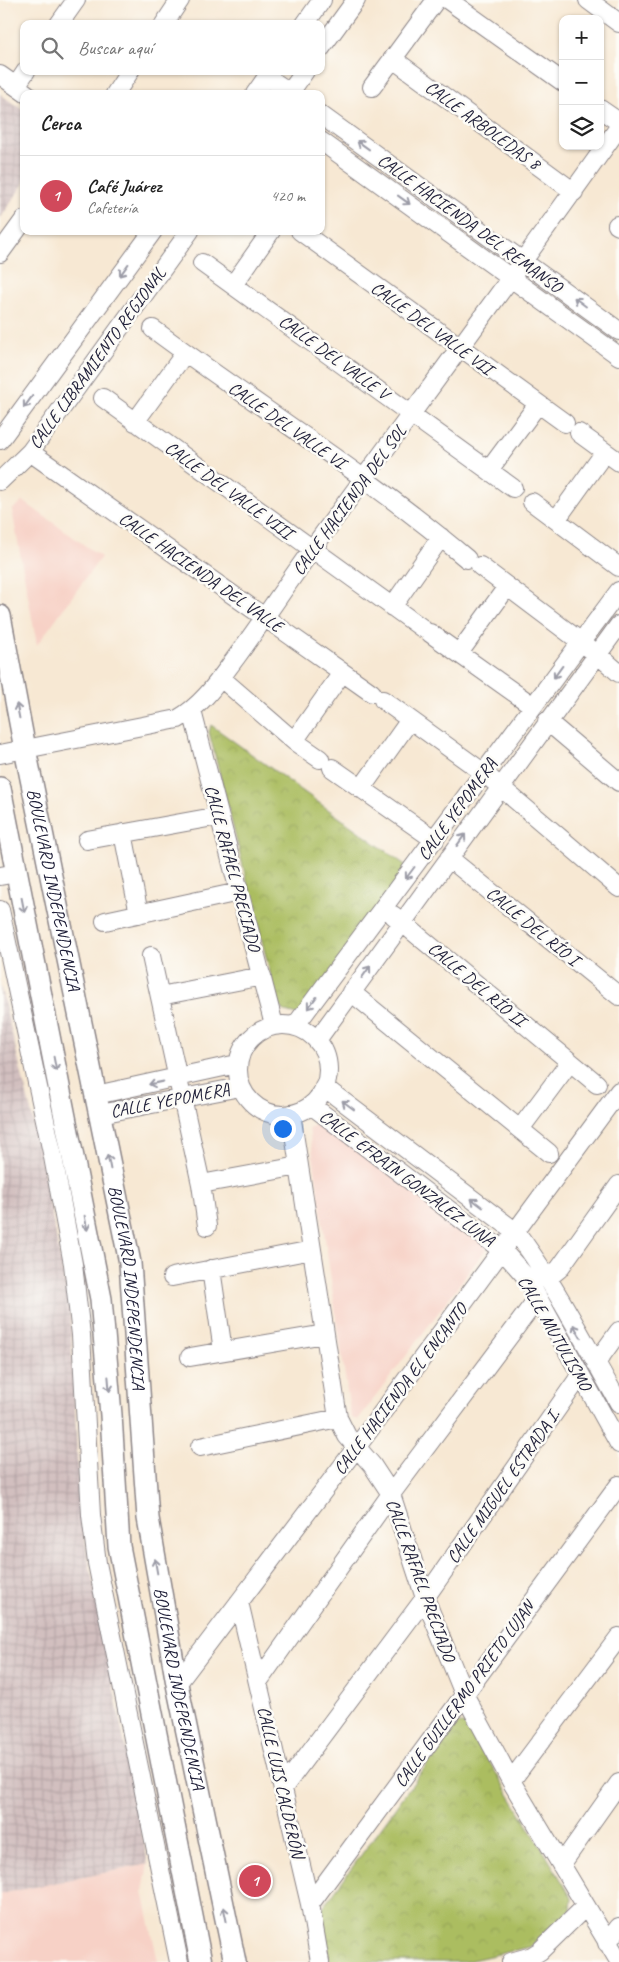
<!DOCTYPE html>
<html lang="es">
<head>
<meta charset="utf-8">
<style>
  :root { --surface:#fff; --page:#f6f6f6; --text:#222; --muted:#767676; --line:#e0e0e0; --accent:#d1495b }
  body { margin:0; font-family:Caveat,sans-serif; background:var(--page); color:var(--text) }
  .controls { position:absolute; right:15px; top:15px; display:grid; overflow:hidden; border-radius:10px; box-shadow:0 1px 4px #0004 }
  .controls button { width:45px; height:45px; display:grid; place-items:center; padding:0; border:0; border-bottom:1px solid var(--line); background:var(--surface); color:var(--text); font:25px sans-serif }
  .you { position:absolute; left:282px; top:1128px; width:18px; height:18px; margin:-12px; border:4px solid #fff; border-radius:50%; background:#1a73e8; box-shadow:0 0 0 8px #1a73e833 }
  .badge { display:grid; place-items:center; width:32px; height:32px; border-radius:50%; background:var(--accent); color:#fff; font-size:16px; font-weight:700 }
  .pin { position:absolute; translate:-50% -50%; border:2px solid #fff; box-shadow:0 1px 5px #0006 }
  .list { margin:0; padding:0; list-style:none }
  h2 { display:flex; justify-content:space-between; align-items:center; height:65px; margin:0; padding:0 20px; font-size:21px }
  h2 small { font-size:16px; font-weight:400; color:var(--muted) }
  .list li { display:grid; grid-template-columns:32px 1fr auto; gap:15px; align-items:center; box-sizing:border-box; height:80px; padding:0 20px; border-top:1px solid var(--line) }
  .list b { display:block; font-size:19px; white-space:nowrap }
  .list p { margin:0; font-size:16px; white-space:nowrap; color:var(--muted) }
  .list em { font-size:16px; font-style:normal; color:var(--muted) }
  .icon { flex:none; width:28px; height:28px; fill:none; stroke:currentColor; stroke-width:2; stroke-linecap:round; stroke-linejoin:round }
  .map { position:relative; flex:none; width:619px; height:1962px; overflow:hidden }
  .search { position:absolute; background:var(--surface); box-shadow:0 1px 4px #0004; left:20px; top:20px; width:305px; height:55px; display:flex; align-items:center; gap:12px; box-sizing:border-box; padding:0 18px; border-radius:10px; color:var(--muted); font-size:19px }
  .panel { position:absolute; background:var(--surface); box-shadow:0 1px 4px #0004; left:20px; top:90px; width:305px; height:145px; border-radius:10px }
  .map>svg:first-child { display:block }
  .built { fill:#f7d1c6 }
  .industrial { fill:url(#industrial-grid) }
  .park { fill:url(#park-crowns); stroke:#66704e }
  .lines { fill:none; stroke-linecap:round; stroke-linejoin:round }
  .minor-casing { stroke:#8c8587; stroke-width:20 }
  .major-casing { stroke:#8c8587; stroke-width:24 }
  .minor { stroke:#fff; stroke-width:18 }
  .major { stroke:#fff; stroke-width:21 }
  .oneway { stroke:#9c9ca7 }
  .labels { text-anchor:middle; stroke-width:5; stroke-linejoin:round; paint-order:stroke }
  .street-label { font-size:18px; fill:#22223b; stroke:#fdfcf7 }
</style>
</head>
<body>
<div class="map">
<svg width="619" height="1962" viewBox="0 0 619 1962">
  <defs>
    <pattern id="industrial-grid" width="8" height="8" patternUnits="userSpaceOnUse" patternTransform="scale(1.25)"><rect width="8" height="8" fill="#d2bfbf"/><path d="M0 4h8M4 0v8" fill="none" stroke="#b4a4a5"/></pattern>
    <pattern id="park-crowns" width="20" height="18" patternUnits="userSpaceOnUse" patternTransform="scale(1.25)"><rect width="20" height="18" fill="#abbd61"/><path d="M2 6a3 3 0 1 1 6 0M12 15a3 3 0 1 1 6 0" fill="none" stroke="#93a255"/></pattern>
  </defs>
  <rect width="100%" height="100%" fill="#fdfcf7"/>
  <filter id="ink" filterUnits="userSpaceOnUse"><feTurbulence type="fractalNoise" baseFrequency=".02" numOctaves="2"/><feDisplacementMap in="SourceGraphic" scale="10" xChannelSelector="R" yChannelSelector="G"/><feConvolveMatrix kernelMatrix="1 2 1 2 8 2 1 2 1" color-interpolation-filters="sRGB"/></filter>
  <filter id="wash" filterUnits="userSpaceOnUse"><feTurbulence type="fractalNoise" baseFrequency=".0096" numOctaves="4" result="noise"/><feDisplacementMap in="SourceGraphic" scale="20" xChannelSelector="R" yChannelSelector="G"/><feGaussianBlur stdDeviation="1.12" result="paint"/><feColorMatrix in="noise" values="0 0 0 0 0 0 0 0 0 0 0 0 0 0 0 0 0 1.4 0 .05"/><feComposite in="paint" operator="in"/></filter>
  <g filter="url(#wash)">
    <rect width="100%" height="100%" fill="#f7e8d3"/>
    <path class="built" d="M 23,501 L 101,557 L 37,645 L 12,510 Z
      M 322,1121 L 488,1246 L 358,1420 L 351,1418 L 309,1128 Z
      M 148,1864 L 143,1891 L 158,1962 L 0,1962 L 0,1894 Z"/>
    <path class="industrial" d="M 0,94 L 24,111 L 24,183 L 0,219 Z
      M 0,985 L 37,1136 L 70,1311 L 80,1515 L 148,1864 L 0,1894 Z"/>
    <path class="park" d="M 211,725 L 408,867 L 301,1014 C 291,1014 284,1014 278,1004 L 209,732 Z
      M 457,1723 L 467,1725 L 572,1898 L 571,1910 L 530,1947 L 463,1962 L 330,1962 L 319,1913 Z"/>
  </g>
  <g filter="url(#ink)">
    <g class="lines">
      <defs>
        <path id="minor" d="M 448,0 L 563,82
          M 588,0 L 619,23
          M 59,24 L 76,0
          M 164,24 L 180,0
          M 305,24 L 322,0
          M 321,48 L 356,0
          M 393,59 L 574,192
          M 0,75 L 27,94
          M 267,77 L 292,94
          M 16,86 L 26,71
          M 372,87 L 436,0
          M 115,94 L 130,71
          M 255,94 L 271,71
          M 289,94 L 305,71
          M 600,109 L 619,122
          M 321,115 L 619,331
          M 321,141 L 619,356
          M 617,225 L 619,226
          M 300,231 L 565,423
          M 0,253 L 24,220
          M 202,263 L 513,488
          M 233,285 L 271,231
          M 153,329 C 257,406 369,476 467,559
          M 103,398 L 422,628
          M 135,422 L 185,353
          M 579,433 L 619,462
          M 0,440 L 153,231
          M 30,452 L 372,693
          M 489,470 L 538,404
          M 0,481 L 30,452 L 190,231
          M 532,502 L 619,567
          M 556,520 L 605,452
          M 480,566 L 597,654 L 619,673
          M 392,607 L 441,537
          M 430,633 L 533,706
          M 459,653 L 507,587
          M 221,678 L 294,741 L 320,759
          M 383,700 L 484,773 L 619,888
          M 192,711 L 274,1025
          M 547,721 L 619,782
          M 294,741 L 342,673
          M 0,754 L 178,719 C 204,704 219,680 237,656 C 263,621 287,584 313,548 C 415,408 519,269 619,127
          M 332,768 L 435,840
          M 361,789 L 410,720
          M 123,833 L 139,914
          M 87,840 L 219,816
          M 449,858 L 619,996
          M 0,876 L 17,873
          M 0,910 L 53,1157 L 73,1264 L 81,1335 L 91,1515 L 97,1563 L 179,1962
          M 393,915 L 597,1084
          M 105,921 L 239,892
          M 151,956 L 201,1184 L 207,1226
          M 351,992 L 549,1153
          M 160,996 L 262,976
          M238 1070a45 45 0 1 1 90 0a45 45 0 1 1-90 0Z
          M 295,1026 L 619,591
          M 317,1040 L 619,625
          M 324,1087 L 516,1232 C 556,1285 586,1346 619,1403
          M 96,1095 L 237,1064
          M 311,1105 L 503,1251 L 527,1278 L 619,1444
          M 100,1114 L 240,1087
          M 291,1114 L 338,1418 L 347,1436 L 372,1465 L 391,1494 L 425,1598 L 464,1694 L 511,1781 L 619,1961
          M 520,1129 L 570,1062
          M 201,1184 L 299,1166
          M 211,1269 L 223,1351
          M 172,1277 L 312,1250
          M 536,1278 L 548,1278 L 559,1269 L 619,1185
          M 190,1357 L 325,1334
          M 596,1363 L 619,1331
          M 200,1447 L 338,1418
          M 239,1602 L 310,1904 L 320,1962
          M 258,1682 L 391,1494 L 537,1299
          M 177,1684 L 356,1448 L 619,1091
          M 511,1781 L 619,1637
          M 283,1788 L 425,1598 L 580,1376
          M 561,1865 L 619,1783
          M 310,1904 L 619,1485
          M 607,1943 L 619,1927
          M 511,1962 L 532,1956 L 540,1951 L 585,1907"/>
        <g id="major">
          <path id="s1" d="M 0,616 L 25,749 L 130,1263 L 148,1518 L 177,1684 L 235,1962"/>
          <path d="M 0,788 L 101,1299 L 111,1415 L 119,1546 L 201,1962"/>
        </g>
      </defs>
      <use href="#minor" class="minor-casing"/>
      <use href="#major" class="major-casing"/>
      <use href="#minor" class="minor"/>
      <use href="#major" class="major"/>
    </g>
    <defs><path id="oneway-shaft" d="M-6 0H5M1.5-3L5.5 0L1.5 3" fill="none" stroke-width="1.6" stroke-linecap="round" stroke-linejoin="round" transform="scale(1.25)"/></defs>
    <g class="oneway">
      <use href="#oneway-shaft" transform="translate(363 145) rotate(-144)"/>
      <use href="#oneway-shaft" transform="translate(404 200) rotate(36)"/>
      <use href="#oneway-shaft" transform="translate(124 270) rotate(126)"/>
      <use href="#oneway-shaft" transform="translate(580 302) rotate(-143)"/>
      <use href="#oneway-shaft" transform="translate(28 402) rotate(126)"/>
      <use href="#oneway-shaft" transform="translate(558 672) rotate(126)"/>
      <use href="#oneway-shaft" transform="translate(18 711) rotate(-101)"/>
      <use href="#oneway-shaft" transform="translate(461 840) rotate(-54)"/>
      <use href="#oneway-shaft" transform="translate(410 873) rotate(127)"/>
      <use href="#oneway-shaft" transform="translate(23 905) rotate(79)"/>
      <use href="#oneway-shaft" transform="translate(366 972) rotate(-54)"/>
      <use href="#oneway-shaft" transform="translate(312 1003) rotate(127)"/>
      <use href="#oneway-shaft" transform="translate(55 1064) rotate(79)"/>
      <use href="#oneway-shaft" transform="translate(156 1083) rotate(168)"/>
      <use href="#oneway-shaft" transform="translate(348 1105) rotate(-143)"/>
      <use href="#oneway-shaft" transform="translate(109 1162) rotate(-101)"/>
      <use href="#oneway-shaft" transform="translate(477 1203) rotate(-143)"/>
      <use href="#oneway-shaft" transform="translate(86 1223) rotate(79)"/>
      <use href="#oneway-shaft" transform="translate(577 1331) rotate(-120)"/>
      <use href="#oneway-shaft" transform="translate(109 1384) rotate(85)"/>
      <use href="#oneway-shaft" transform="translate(156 1566) rotate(-100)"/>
      <use href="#oneway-shaft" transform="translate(225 1914) rotate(-102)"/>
    </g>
  </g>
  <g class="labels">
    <g class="street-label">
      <text transform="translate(483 125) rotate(36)" y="6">CALLE ARBOLEDAS 8</text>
      <text transform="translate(470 223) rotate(36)" y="6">CALLE HACIENDA DEL REMANSO</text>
      <text transform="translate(432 328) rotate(36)" y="6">CALLE DEL VALLE VII</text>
      <text transform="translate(334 357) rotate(36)" y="6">CALLE DEL VALLE V</text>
      <text transform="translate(97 358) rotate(-54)" y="6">CALLE LIBRAMIENTO REGIONAL</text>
      <text transform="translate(287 425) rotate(35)" y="6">CALLE DEL VALLE VI</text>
      <text transform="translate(229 490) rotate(36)" y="6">CALLE DEL VALLE VIII</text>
      <text transform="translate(349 500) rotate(-54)" y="6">CALLE HACIENDA DEL SOL</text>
      <text transform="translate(201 572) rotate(35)" y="6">CALLE HACIENDA DEL VALLE</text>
      <text transform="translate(457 809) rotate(-54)" y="6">CALLE YEPOMERA</text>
      <text transform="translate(233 868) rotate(75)" y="6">CALLE RAFAEL PRECIADO</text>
      <text dy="6" stroke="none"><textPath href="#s1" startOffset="279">BOULEVARD INDEPENDENCIA</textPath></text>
      <text transform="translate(533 926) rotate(39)" y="6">CALLE DEL RÍO I</text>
      <text transform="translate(477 984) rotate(40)" y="6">CALLE DEL RÍO II</text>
      <text transform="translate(170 1100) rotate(-11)" y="6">CALLE YEPOMERA</text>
      <text transform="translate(407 1178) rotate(37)" y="6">CALLE EFRAIN GONZALEZ LUNA</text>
      <text dy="6" stroke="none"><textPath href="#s1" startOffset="684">BOULEVARD INDEPENDENCIA</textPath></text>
      <text transform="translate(555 1333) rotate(60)" y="6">CALLE MUTULISMO</text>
      <text transform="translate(400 1389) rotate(-53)" y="6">CALLE HACIENDA EL ENCANTO</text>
      <text transform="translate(503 1486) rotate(-55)" y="6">CALLE MIGUEL ESTRADA I.</text>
      <text transform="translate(421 1580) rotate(70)" y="6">CALLE RAFAEL PRECIADO</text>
      <text dy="6" stroke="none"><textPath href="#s1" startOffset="1089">BOULEVARD INDEPENDENCIA</textPath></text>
      <text transform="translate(464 1694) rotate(-54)" y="6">CALLE GUILLERMO PRIETO LUJAN</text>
      <text transform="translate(281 1782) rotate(77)" y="6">CALLE LUIS CALDERÓN</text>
    </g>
  </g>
</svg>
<div class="controls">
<button>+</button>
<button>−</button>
<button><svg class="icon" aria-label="layers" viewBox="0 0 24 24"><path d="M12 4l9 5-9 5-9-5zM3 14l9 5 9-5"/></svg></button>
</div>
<div class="you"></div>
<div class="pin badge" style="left:255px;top:1881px">1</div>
<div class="search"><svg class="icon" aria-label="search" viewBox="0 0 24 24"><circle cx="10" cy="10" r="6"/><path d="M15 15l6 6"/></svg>Buscar aquí</div>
<section class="panel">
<h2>Cerca<small></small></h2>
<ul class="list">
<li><span class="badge">1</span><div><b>Café Juárez</b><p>Cafetería</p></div><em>420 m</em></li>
</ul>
</section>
</div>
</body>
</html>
